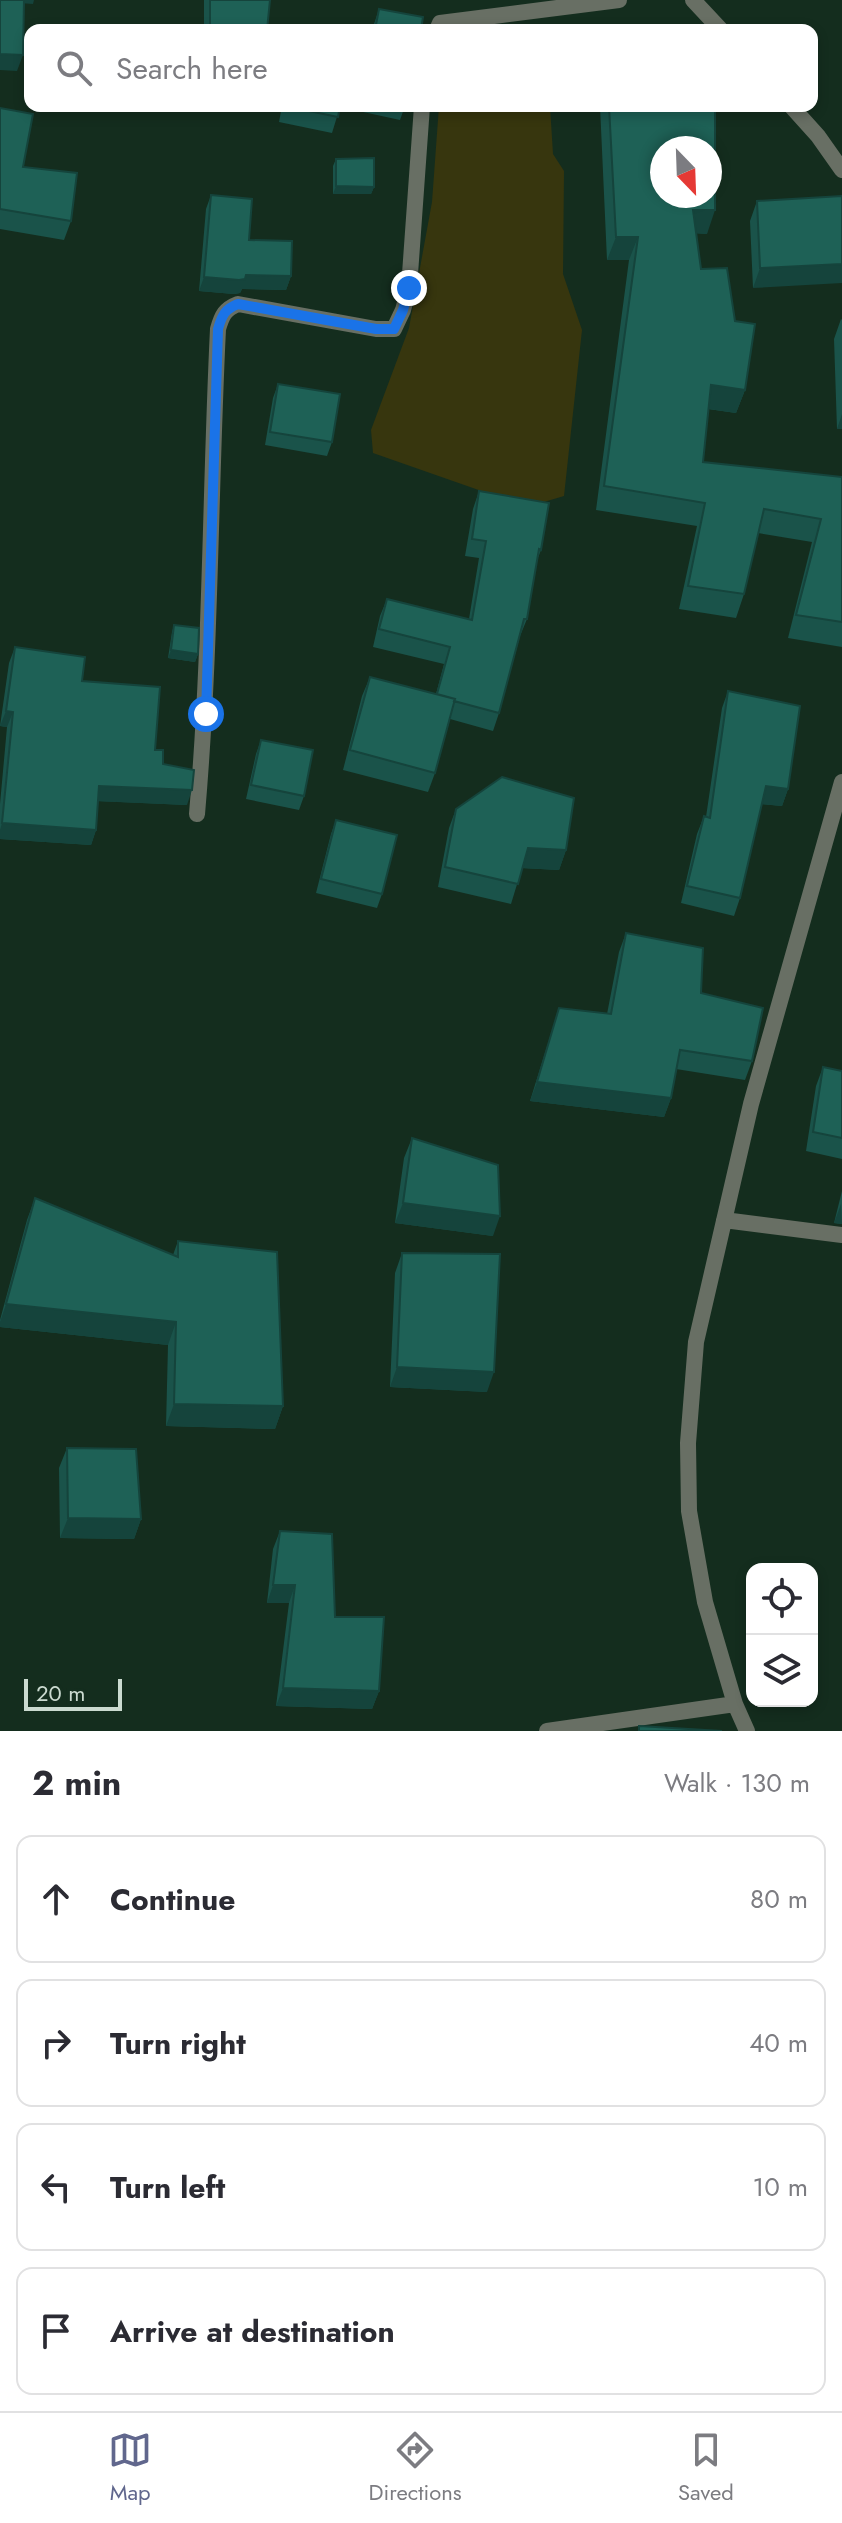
<!DOCTYPE html>
<html lang="en">
<head>
<meta charset="utf-8">
<style>
  :root { --surface:#fff; --page:#f2f2f3; --text:#2b2b33; --muted:#7c7c81; --line:#e1e1e2; --accent:#61678d }
  body { margin:0; font-family:Jost,sans-serif; background:var(--page); color:var(--text) }
  .controls { position:absolute; right:24px; bottom:24px; display:grid; overflow:hidden; border-radius:16px; box-shadow:0 4px 12px #0003 }
  .controls button { width:72px; height:72px; display:grid; place-items:center; padding:0; border:0; border-bottom:2px solid var(--line); background:var(--surface); color:var(--text); font:40px sans-serif }
  .compass { position:absolute; left:650px; top:136px; width:72px; height:72px; border-radius:50%; background:var(--surface); box-shadow:0 4px 12px #0003; rotate:157deg }
  .scale { position:absolute; left:24px; bottom:20px; width:98px; box-sizing:border-box; padding-left:8px; border:4px solid #cbdad0; border-top:0; font-size:22px; line-height:28px; white-space:nowrap; color:#cbdad0; -webkit-text-stroke:6px #142d1e; paint-order:stroke }
  .stop { position:absolute; width:24px; height:24px; margin:-18px; border:6px solid #1a73e8; border-radius:50%; background:#fff }
  .stop.end { background:#1a73e8; border-color:#fff; box-shadow:0 2px 8px #0008 }
  .list { margin:0; padding:0; list-style:none }
  h2 { display:flex; justify-content:space-between; align-items:center; height:104px; margin:0; padding:0 32px; font-size:34px }
  h2 small { font-size:26px; font-weight:400; color:var(--muted) }
  .list li { display:grid; grid-template-columns:52px 1fr auto; gap:24px; align-items:center; box-sizing:border-box; height:128px; margin:0 16px 16px; padding:0 16px; border:2px solid var(--line); border-radius:16px }
  .list b { display:block; font-size:30px; white-space:nowrap }
  .list em { font-size:26px; font-style:normal; color:var(--muted) }
  .icon { flex:none; width:44px; height:44px; fill:none; stroke:currentColor; stroke-width:2; stroke-linecap:round; stroke-linejoin:round }
  .map { position:relative; flex:none; width:842px; height:1731px; overflow:hidden }
  .search { position:absolute; background:var(--surface); box-shadow:0 4px 12px #0003; left:24px; right:24px; top:24px; height:88px; display:flex; align-items:center; gap:20px; box-sizing:border-box; padding:0 28px; border-radius:16px; color:var(--muted); font-size:30px }
  .sheet { height:680px; background:var(--surface) }
  nav { display:flex; justify-content:space-around; align-items:center; box-sizing:border-box; height:112px; border-top:2px solid var(--line); background:var(--surface); font-size:22px; color:var(--muted) }
  nav a { display:grid; justify-items:center; gap:4px }
  nav .on { color:var(--accent) }
  .map>svg:first-child { display:block }
  .green { fill:#37360e }
  .lines { fill:none; stroke-linecap:round; stroke-linejoin:round }
  .minor { stroke:#686f64; stroke-width:16 }
  .wall { fill:#1a534a }
  .shaded-wall { fill:#15443c }
  .building { fill:#1e6156; stroke:#15443c; stroke-width:2; fill-rule:evenodd }
  .route { stroke:#1a73e8; stroke-width:10 }
</style>
</head>
<body>
<div class="map">
<svg width="842" height="1731" viewBox="0 0 842 1731">
  <rect width="100%" height="100%" fill="#142d1e"/>
  <path class="green" d="M 439,106 L 550,106 L 553,154 L 564,171 L 563,274 L 582,330 L 564,496 L 527,507 L 373,453 L 371,430 L 409,328 L 432,202 Z"/>
  <g class="lines">
    <path class="minor" d="M 693,0 L 721,30
      M 437,30 L 440,23 L 619,0
      M 791,106 L 818,136 L 842,170
      M 197,814 C 211,653 210,491 218,329 C 222,315 225,309 238,304 L 376,329 L 394,329 L 403,310 L 409,288 L 422,106
      M 724,1220 L 842,1235
      M 547,1731 L 735,1704
      M 747,1731 L 735,1704 L 705,1602 L 689,1511 L 688,1443 L 696,1342 L 751,1104 L 842,782"/>
  </g>
  <path class="wall" d="M 204,0 L 270,0 L 267,30 L 204,30 Z
    M 379,9 L 421,30 L 372,30 Z
    M 282,106 L 405,106 L 400,120 L 340,107 L 332,133 L 279,122 Z
    M 600,106 L 715,106 L 707,234 L 696,233 L 701,269 L 745,390 L 736,413 L 708,409 L 703,462 L 842,477 L 842,647 L 788,638 L 812,542 L 758,533 L 744,594 L 736,618 L 679,609 L 697,526 L 596,510 L 629,260 L 607,260 Z
    M 0,108 L 23,167 L 71,221 L 64,240 L 0,229 Z
    M 336,159 L 374,187 L 371,194 L 333,194 L 333,166 Z
    M 211,195 L 249,240 L 291,276 L 286,290 L 242,289 L 240,293 L 234,294 L 199,291 L 206,209 Z
    M 842,196 L 753,288 L 750,221 L 757,201 Z
    M 841,319 L 842,320 L 842,429 L 837,429 L 834,339 Z
    M 278,384 L 332,442 L 327,456 L 265,445 L 273,398 Z
    M 479,491 L 541,550 L 536,563 L 527,619 L 520,636 L 499,713 L 493,731 L 450,719 L 435,773 L 428,792 L 343,770 L 362,696 L 370,677 L 436,694 L 444,664 L 373,647 L 380,616 L 387,599 L 469,619 L 479,558 L 465,556 L 473,509 Z
    M 174,625 L 198,654 L 195,662 L 168,658 L 172,632 Z
    M 15,647 L 82,681 L 155,750 L 187,805 L 98,801 L 96,830 L 91,845 L 0,839 L 0,804 L 7,727 L 0,726 L 9,663 Z
    M 728,691 L 788,789 L 782,806 L 762,804 L 740,898 L 734,916 L 681,903 L 697,834 L 704,816 L 706,817 L 722,708 Z
    M 261,740 L 304,796 L 299,810 L 246,799 L 256,754 Z
    M 456,809 L 566,850 L 559,870 L 522,868 L 511,904 L 438,887 L 449,828 Z
    M 336,820 L 382,894 L 377,908 L 316,893 L 331,834 Z
    M 626,933 L 701,993 L 752,1061 L 745,1080 L 676,1069 L 671,1098 L 664,1117 L 530,1101 L 559,1008 L 607,1014 L 619,952 Z
    M 823,1067 L 842,1071 L 842,1159 L 806,1151 L 816,1086 Z
    M 412,1138 L 493,1236 L 395,1223 L 404,1158 Z
    M 842,1191 L 842,1224 L 834,1223 Z
    M 35,1198 L 173,1255 L 178,1241 L 283,1406 L 275,1429 L 166,1426 L 168,1345 L 0,1327 L 0,1320 L 27,1220 Z
    M 402,1253 L 487,1392 L 390,1387 L 395,1273 Z
    M 67,1448 L 141,1519 L 134,1539 L 60,1538 L 59,1468 Z
    M 280,1531 L 335,1617 L 379,1691 L 372,1709 L 276,1706 L 289,1603 L 267,1603 L 273,1549 Z"/>
  <path class="shaded-wall" d="M 20,0 L 34,0 L 33,4 L 19,3 Z
    M 0,54 L 23,55 L 17,71 L 0,70 Z
    M 336,186 L 374,187 L 371,194 L 333,194 Z
    M 693,210 L 715,210 L 707,234 L 685,233 Z
    M 616,237 L 638,237 L 629,260 L 607,260 Z
    M 842,264 L 842,283 L 753,288 L 760,268 Z
    M 246,275 L 291,276 L 286,290 L 242,289 L 240,293 L 234,294 L 199,291 L 204,277 Z
    M 711,385 L 745,390 L 736,413 L 702,408 Z
    M 842,414 L 842,429 L 837,429 Z
    M 171,650 L 198,654 L 195,662 L 168,658 Z
    M 6,711 L 13,712 L 7,727 L 0,726 Z
    M 99,786 L 192,790 L 187,805 L 93,801 Z
    M 766,786 L 788,789 L 782,806 L 759,804 Z
    M 2,823 L 96,830 L 91,845 L 0,839 L 0,830 Z
    M 528,848 L 566,850 L 559,870 L 521,868 Z
    M 537,1082 L 671,1098 L 664,1117 L 530,1101 Z
    M 403,1203 L 500,1216 L 493,1236 L 395,1223 Z
    M 841,1204 L 842,1224 L 834,1223 Z
    M 6,1304 L 176,1322 L 168,1345 L 0,1327 L 0,1322 Z
    M 397,1367 L 494,1372 L 487,1392 L 390,1387 Z
    M 174,1404 L 283,1406 L 275,1429 L 166,1426 Z
    M 68,1518 L 141,1519 L 134,1539 L 60,1538 Z
    M 273,1585 L 295,1585 L 289,1603 L 267,1603 Z
    M 283,1688 L 379,1691 L 372,1709 L 276,1706 Z"/>
  <path class="building" d="M 0,0 L 24,0 L 23,55 L 0,54 Z
    M 210,0 L 270,0 L 267,30 L 210,30 Z
    M 379,9 L 423,17 L 421,30 L 375,30 Z
    M 285,106 L 340,106 L 338,117 Z
    M 609,106 L 715,106 L 715,210 L 693,210 L 701,269 L 727,268 L 735,321 L 755,324 L 745,390 L 711,385 L 703,462 L 842,477 L 842,622 L 796,615 L 821,519 L 764,509 L 744,594 L 688,586 L 705,503 L 604,486 L 638,237 L 616,237 ZM 662,148 L 710,148 L 710,196 L 662,196 Z
    M 0,108 L 33,114 L 23,167 L 77,173 L 71,221 L 0,209 Z
    M 374,158 L 374,187 L 336,186 L 336,159 Z
    M 211,195 L 252,199 L 249,240 L 292,241 L 291,276 L 246,275 L 245,279 L 239,280 L 204,277 Z
    M 842,196 L 842,264 L 760,268 L 757,201 Z
    M 278,384 L 340,394 L 332,442 L 270,432 Z
    M 479,491 L 549,503 L 541,550 L 539,549 L 527,619 L 524,619 L 499,713 L 454,701 L 455,699 L 437,694 L 450,647 L 379,629 L 387,599 L 472,620 L 486,541 L 472,539 Z
    M 174,625 L 199,628 L 198,654 L 171,650 Z
    M 15,647 L 85,657 L 82,681 L 160,687 L 155,750 L 163,750 L 163,764 L 194,770 L 192,790 L 99,786 L 96,830 L 2,823 L 13,712 L 6,711 Z
    M 370,677 L 455,699 L 435,773 L 350,750 Z
    M 728,691 L 800,706 L 788,789 L 766,786 L 740,898 L 687,886 L 704,816 L 710,818 Z
    M 261,740 L 313,750 L 304,796 L 251,785 Z
    M 502,777 L 574,798 L 566,850 L 528,848 L 518,884 L 445,867 L 456,809 Z
    M 336,820 L 397,835 L 382,894 L 321,879 Z
    M 626,933 L 703,948 L 701,993 L 763,1008 L 752,1061 L 680,1050 L 671,1098 L 537,1082 L 559,1008 L 611,1014 Z
    M 823,1067 L 842,1071 L 842,1138 L 813,1132 Z
    M 412,1138 L 498,1165 L 500,1216 L 403,1203 Z
    M 35,1198 L 178,1257 L 178,1241 L 277,1252 L 283,1406 L 174,1404 L 176,1322 L 6,1304 Z
    M 402,1253 L 500,1254 L 494,1372 L 397,1367 Z
    M 67,1448 L 136,1449 L 141,1519 L 68,1518 Z
    M 280,1531 L 332,1534 L 335,1617 L 384,1617 L 379,1691 L 283,1688 L 295,1585 L 273,1585 Z
    M 639,1726 L 722,1731 L 639,1731 Z"/>
  <g class="lines">
    <path class="route" d="M 206,714 L 218,329 C 222,315 225,309 238,304 L 376,329 L 394,329 L 403,310 L 409,288"/>
  </g>
</svg>
<div class="controls">
<button><svg class="icon" aria-label="locate" viewBox="0 0 24 24"><circle cx="12" cy="12" r="6"/><path d="M12 2v4M12 18v4M2 12h4M18 12h4"/></svg></button>
<button><svg class="icon" aria-label="layers" viewBox="0 0 24 24"><path d="M12 4l9 5-9 5-9-5zM3 14l9 5 9-5"/></svg></button>
</div>
<svg class="compass" viewBox="-18 -18 36 36"><path d="M0-13l5 13h-10z" fill="#e53935"/><path d="M0 13l5-13h-10z" fill="#7c7c81"/></svg>
<div class="scale">20 m</div>
<div class="stop" style="left:206px;top:714px"></div>
<div class="stop end" style="left:409px;top:288px"></div>
<div class="search"><svg class="icon" aria-label="search" viewBox="0 0 24 24"><circle cx="10" cy="10" r="6"/><path d="M15 15l6 6"/></svg>Search here</div>
</div>
<section class="sheet">
<h2>2 min<small>Walk · 130 m</small></h2>
<ul class="list">
<li><svg class="icon" aria-label="ahead" viewBox="0 0 24 24"><path d="M12 20V5M6 11l6-6 6 6"/></svg><div><b>Continue</b></div><em>80 m</em></li>
<li><svg class="icon" aria-label="right" viewBox="0 0 24 24"><path d="M7 20v-9h11M14 6l5 5-5 5"/></svg><div><b>Turn right</b></div><em>40 m</em></li>
<li><svg class="icon" aria-label="left" viewBox="0 0 24 24"><path d="M17 20v-9H6M10 6l-5 5 5 5"/></svg><div><b>Turn left</b></div><em>10 m</em></li>
<li><svg class="icon" aria-label="arrive" viewBox="0 0 24 24"><path d="M6 21V4h12l-3 4 3 4H6"/></svg><div><b>Arrive at destination</b></div></li>
</ul>
</section>
<nav>
<a class="on"><svg class="icon" aria-label="map" viewBox="0 0 24 24"><path d="M3 6l6-2 6 2 6-2v14l-6 2-6-2-6 2zM9 4v14M15 6v14"/></svg>Map</a>
<a><svg class="icon" aria-label="directions" viewBox="0 0 24 24"><path d="M12 3l9 9-9 9-9-9zM9 14v-3h6M13 9l2 2-2 2"/></svg>Directions</a>
<a><svg class="icon" aria-label="saved" viewBox="0 0 24 24"><path d="M7 4h10v16l-5-4-5 4z"/></svg>Saved</a>
</nav>
</body>
</html>
